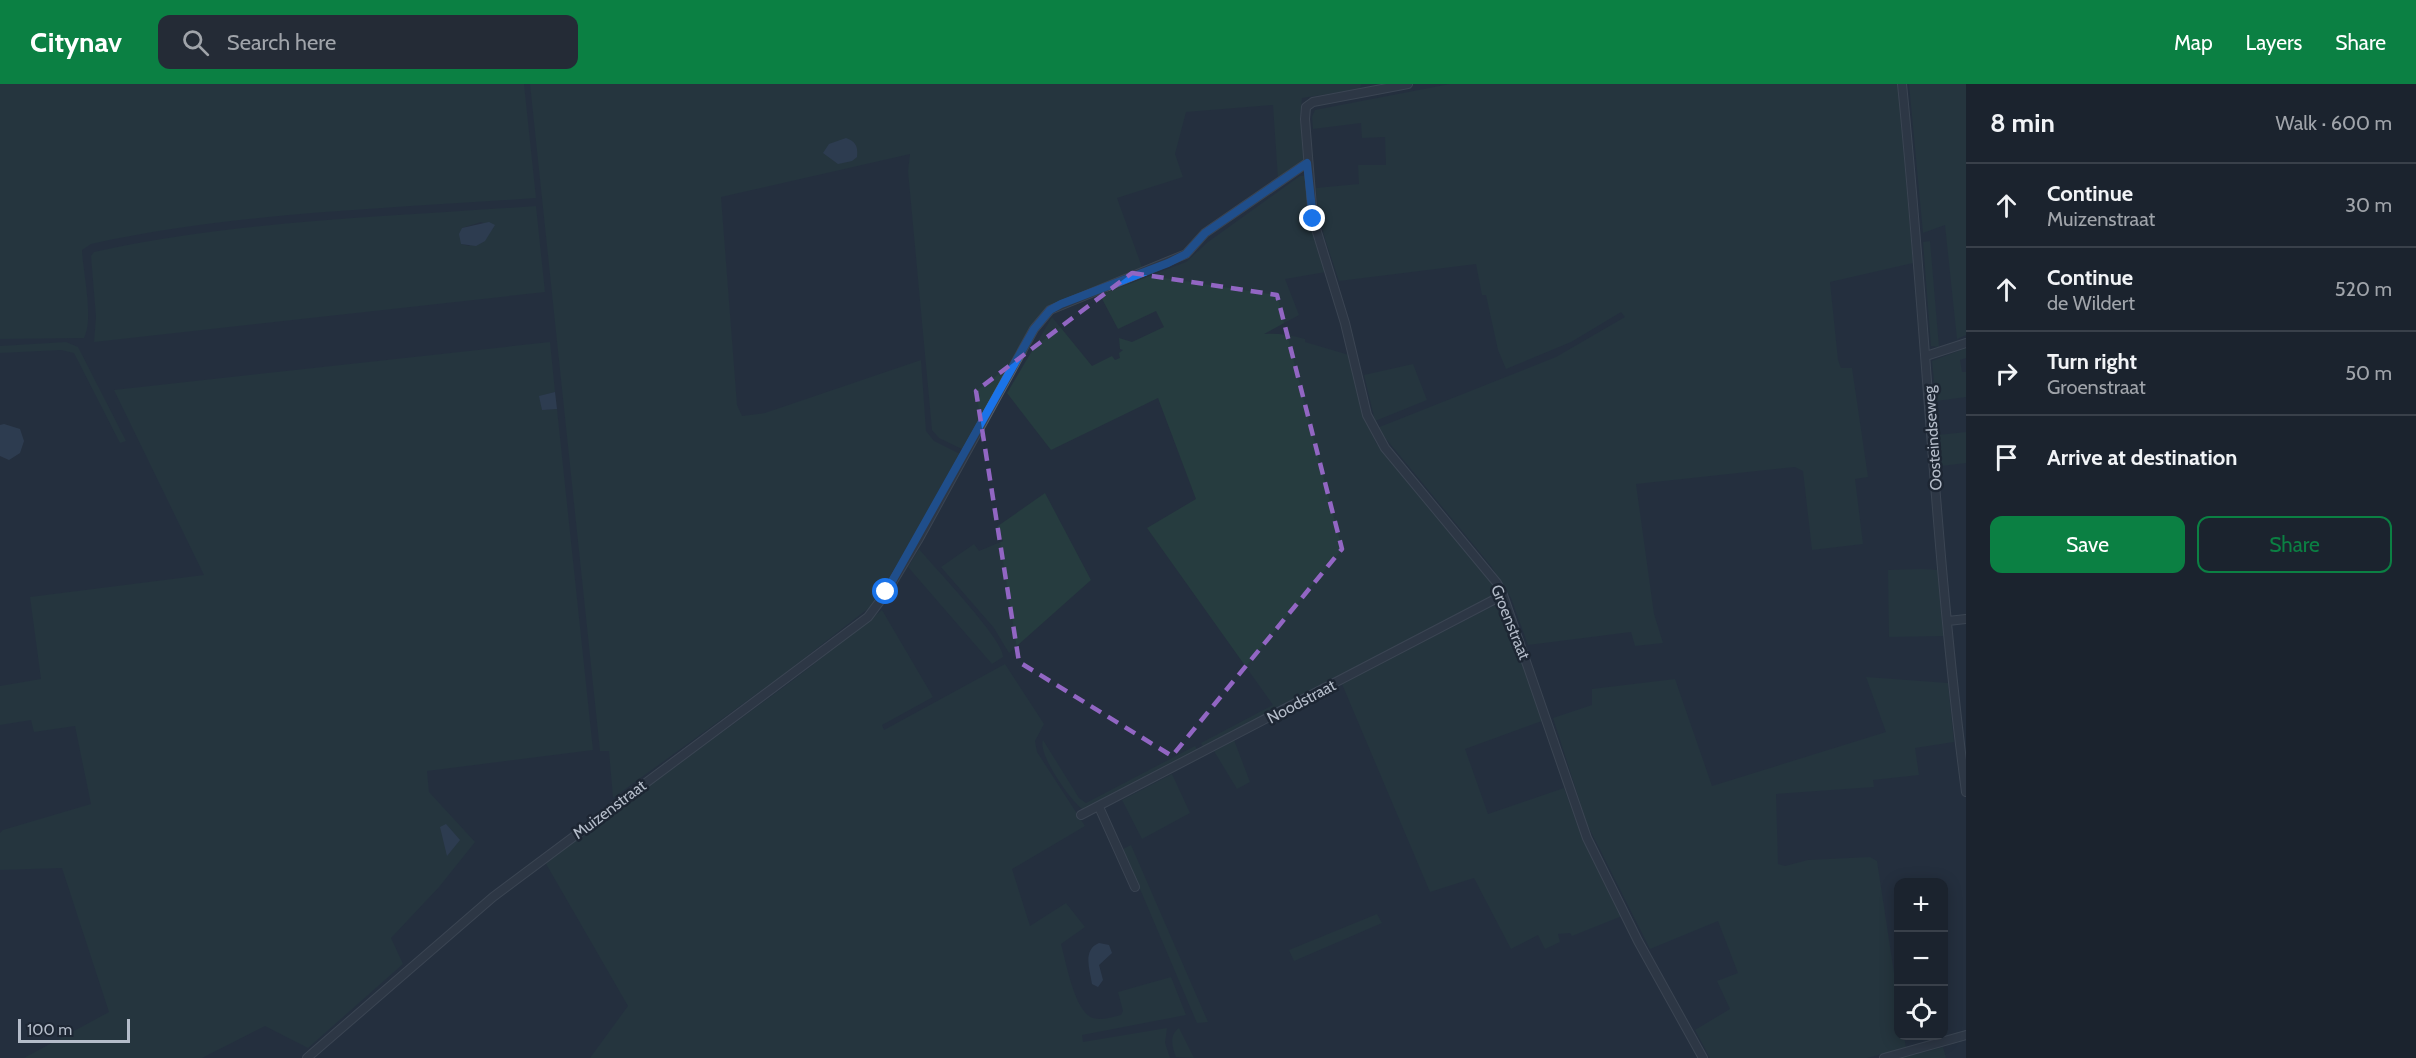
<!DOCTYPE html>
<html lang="en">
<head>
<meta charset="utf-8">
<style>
  :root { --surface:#1b232e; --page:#242b36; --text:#f1f3f6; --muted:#a0a4aa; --line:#39404a; --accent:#0b8043 }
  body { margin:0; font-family:Cabin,sans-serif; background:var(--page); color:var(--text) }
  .controls { position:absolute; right:18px; bottom:18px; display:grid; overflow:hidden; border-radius:12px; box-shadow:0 3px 15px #0003 }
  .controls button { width:54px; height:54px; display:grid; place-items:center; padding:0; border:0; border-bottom:2px solid var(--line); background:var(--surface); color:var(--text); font:30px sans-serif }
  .scale { position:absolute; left:18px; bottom:15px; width:112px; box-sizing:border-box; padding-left:6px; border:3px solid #b4bcc9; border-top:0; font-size:16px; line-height:21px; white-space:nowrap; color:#b4bcc9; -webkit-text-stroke:4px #1d2633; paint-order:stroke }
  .stop { position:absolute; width:18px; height:18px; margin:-14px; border:4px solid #1a73e8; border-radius:50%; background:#fff }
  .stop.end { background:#1a73e8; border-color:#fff; box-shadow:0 2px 6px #0008 }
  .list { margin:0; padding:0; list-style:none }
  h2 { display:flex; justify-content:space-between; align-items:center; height:78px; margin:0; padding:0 24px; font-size:26px }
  h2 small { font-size:20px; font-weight:400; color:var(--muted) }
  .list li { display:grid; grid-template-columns:39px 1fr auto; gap:18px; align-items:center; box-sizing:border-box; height:84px; padding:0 24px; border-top:2px solid var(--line) }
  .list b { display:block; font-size:22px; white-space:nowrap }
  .list p { margin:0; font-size:20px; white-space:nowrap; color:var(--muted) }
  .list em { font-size:20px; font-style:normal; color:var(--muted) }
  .actions { display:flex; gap:12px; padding:18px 24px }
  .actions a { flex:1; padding:14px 0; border:2px solid var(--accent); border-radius:12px; text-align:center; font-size:21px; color:var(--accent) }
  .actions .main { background:var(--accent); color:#fff }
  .icon { flex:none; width:33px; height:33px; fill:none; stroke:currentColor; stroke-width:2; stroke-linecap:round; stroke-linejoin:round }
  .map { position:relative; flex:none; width:1966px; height:974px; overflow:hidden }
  header { display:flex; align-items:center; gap:36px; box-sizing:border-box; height:84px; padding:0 30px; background:var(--accent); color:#fff }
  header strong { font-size:28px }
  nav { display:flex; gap:33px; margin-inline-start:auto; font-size:21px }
  .search { width:420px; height:54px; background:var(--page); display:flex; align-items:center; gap:15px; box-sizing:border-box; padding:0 21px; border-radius:12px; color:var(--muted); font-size:22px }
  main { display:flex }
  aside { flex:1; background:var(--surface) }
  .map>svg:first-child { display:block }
  .green { fill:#263c3f; fill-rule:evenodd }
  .water { fill:#394c67 }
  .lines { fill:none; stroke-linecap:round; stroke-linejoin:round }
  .street-casing { stroke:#565f6c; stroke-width:10 }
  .street { stroke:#38414e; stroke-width:8 }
  .route { stroke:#1a73e8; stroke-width:8 }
  .marked { fill:none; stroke:#9266c3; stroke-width:4.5; stroke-dasharray:12 8; stroke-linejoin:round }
  .labels { text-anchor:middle; stroke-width:5; stroke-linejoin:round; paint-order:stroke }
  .street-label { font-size:16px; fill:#b4bcc9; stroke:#1d2633 }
</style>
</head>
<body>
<header>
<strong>Citynav</strong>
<div class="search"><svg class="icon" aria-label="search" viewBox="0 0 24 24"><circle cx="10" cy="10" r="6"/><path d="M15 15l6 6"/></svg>Search here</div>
<nav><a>Map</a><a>Layers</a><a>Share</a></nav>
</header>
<main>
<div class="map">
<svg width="1966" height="974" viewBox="0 0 1966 974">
  <rect width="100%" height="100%" fill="#242f3e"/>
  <path class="green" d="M 0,0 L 524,0 L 536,114 C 388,125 236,128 91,160 L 82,166 C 83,189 94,234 84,254 L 0,255 Z
    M 530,0 L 1361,0 L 1360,5 L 1302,14 L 1300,34 L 1305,77 L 1278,95 L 1273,21 L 1186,28 L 1175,70 L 1183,93 L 1117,114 L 1143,186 L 1050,223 L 964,366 L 939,354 L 932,346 L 908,87 L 910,70 L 721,113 L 737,321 L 742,332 L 765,329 L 921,276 L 926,347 L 934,357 L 962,371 L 881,510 L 870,523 L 784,590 L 613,714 L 609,667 L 600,667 Z
    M 1450,0 L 1898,0 L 1913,179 L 1830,198 L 1838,276 L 1841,284 L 1852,284 L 1868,393 L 1855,395 L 1863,460 L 1812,466 L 1803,387 L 1795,383 L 1636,400 L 1654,530 L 1663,559 L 1635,562 L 1631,548 L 1528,561 L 1511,514 L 1491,482 L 1377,344 L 1556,273 L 1625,233 L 1621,228 L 1571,258 L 1506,285 L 1498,266 L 1486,211 L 1482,211 L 1476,180 L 1339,197 C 1329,166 1317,137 1316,104 L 1359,100 L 1358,81 L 1386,81 L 1385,53 L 1362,54 L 1361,39 L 1313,45 L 1312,33 L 1315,26 Z
    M 1909,0 L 1966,0 L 1966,251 L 1957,255 L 1945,141 L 1923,149 Z
    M 1300,92 L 1305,92 L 1309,129 L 1326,188 L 1285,195 L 1299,231 L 1264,250 C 1278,249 1291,251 1305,255 L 1305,258 L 1349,271 L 1361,326 L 1376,359 L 1489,495 L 1498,511 L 1204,665 L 1201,659 L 1273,621 L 1147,444 L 1196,415 L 1158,314 L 1051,366 L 1007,309 L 1052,233 L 1092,282 L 1112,272 L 1115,276 L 1120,274 L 1119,269 L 1123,266 L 1120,265 L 1119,254 L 1132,258 L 1164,243 L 1156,227 L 1118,245 L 1100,211 L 1186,178 L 1208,158 Z
    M 536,122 L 545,208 L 94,258 L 96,233 L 91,172 L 94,168 C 238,136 389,133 536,122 ZM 481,138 L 494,144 L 469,162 L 461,160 L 462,144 Z
    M 1930,157 L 1939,263 L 1931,262 L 1923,158 Z
    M 66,258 L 78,263 L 126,357 L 120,359 L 74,269 L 61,266 L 0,269 L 0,262 Z
    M 550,258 L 555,308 L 540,312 L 542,326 L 557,325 L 593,666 L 427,687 L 429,708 L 475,758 L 439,803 L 391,854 L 403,880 L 308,964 L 265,942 L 202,974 L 24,974 L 109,928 L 62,784 L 0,786 L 0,749 L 3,746 L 91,720 L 75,642 L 34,648 L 31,636 L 0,641 L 0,602 L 41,595 L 30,513 L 204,491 L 114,306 Z
    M 1966,264 L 1966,274 L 1960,276 L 1962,288 L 1966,288 L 1966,313 L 1936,317 L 1932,277 Z
    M 1413,280 L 1427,316 L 1375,337 L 1364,291 Z
    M 1966,348 L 1966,379 L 1941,382 L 1938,351 Z
    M 1045,409 L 1091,496 L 1009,569 L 994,544 L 941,483 L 974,460 L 979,467 L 1003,457 L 995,444 Z
    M 919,465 C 933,482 1005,557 1003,573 L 992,580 L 908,483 Z
    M 1922,485 L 1938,486 L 1945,552 L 1889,553 L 1888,486 Z
    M 1502,520 L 1542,637 L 1465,665 L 1488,730 L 1564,704 L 1582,754 L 1622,832 L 1572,852 L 1570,849 L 1558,850 L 1560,858 L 1545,865 L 1538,851 L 1511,865 L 1474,794 L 1430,808 L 1342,600 L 1493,522 Z
    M 882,526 L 933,613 L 882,641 L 884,646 L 1005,580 L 1044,640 L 1035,657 L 1037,668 L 1085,742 L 1012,785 L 1030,842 L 1066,819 L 1085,843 L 1061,860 C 1066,878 1075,929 1093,934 C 1102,937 1112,933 1121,931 L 1123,927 L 1118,908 L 1171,893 L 1186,931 L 1082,951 L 1083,958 L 1167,944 L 1165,959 L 1170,974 L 590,974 L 628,922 L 545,778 L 796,594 Z
    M 1866,593 L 1948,599 L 1954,658 L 1915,664 L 1919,691 L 1873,696 L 1874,703 L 1776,710 L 1778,780 L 1785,782 L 1808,776 L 1870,773 L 1877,777 L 1898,915 L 1898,952 L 1904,952 L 1906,964 L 1867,974 L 1710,974 L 1695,946 L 1730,925 L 1717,897 L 1738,889 L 1718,837 L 1650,865 L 1587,740 L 1553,634 L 1592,621 L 1592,605 L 1675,595 L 1712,702 L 1886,648 Z
    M 1043,656 L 1079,714 L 1086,719 L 1195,662 L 1199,668 L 1085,727 C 1072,720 1037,669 1043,656 Z
    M 1234,656 L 1250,698 L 1237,705 L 1214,667 Z
    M 1172,690 L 1190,729 L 1142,755 L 1122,716 Z
    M 1131,761 L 1208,938 L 1197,939 L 1123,765 Z
    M 1377,830 L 1382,839 L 1294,877 L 1289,866 Z
    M 1179,944 L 1194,974 L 1176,973 C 1172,963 1169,951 1179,944 Z
    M 1943,963 L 1946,974 L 1900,974 Z"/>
  <path class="water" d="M 846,54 C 856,58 858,62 857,73 L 852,77 L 838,80 L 823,69 L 829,60 Z
    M 489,138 L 495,141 L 485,157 L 476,162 L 461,160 L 459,150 L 462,144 Z
    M 555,308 L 557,325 L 542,326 L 539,312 Z
    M 4,340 L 20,345 L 24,357 L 20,369 L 9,376 L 0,372 L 0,341 Z
    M 446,740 L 460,756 L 447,772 L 440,743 Z
    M 1099,859 L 1109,861 L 1112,869 L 1099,881 L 1103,896 L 1098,903 L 1092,900 C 1090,886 1082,866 1099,859 Z"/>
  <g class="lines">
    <defs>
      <path id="street" d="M 1408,0 L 1313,18 L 1306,23 L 1305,35 L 1313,135 L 1345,239 L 1367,331 L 1385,364 L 1497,499 L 1503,511 L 1587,754 L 1638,857 L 1703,974
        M 1902,0 C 1926,236 1935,473 1966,708
        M 1926,272 L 1966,259
        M 1948,537 L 1966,535
        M 1099,723 L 1135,803
        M 1081,731 L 1503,511
        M 307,974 L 493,813 L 868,533 L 886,509 L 918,456 L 1034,245 L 1050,226 L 1186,170 L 1205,149 L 1307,79
        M 1884,974 L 1966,951"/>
    </defs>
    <use href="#street" class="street-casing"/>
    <use href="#street" class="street"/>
  </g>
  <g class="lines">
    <path class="route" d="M 886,508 L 1034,245 L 1050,226 L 1061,220 L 1168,179 L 1186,170 L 1205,149 L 1307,79 L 1313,135"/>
  </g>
  <path d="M0 0H1966V974H0ZM 1132,189 L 1277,211 L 1342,465 L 1172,672 L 1019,578 L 976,307 Z" fill="#242f3e" fill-opacity=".55" fill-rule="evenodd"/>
  <path class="marked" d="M 1132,189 L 1277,211 L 1342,465 L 1172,672 L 1019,578 L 976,307 Z"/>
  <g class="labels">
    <g class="street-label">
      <text transform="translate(1932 354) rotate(-94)" y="6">Oosteindseweg</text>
      <text transform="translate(1511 538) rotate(68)" y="6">Groenstraat</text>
      <text transform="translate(1301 617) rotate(-28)" y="6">Noodstraat</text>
      <text transform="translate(609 725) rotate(-37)" y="6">Muizenstraat</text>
    </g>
  </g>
</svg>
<div class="controls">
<button>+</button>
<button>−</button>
<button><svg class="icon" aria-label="locate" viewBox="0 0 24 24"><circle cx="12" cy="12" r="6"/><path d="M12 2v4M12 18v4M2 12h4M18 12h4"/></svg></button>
</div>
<div class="scale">100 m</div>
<div class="stop" style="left:886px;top:508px"></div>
<div class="stop end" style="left:1313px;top:135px"></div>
</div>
<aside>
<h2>8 min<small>Walk · 600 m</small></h2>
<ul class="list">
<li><svg class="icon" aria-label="ahead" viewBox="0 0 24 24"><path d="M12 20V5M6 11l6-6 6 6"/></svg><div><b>Continue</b><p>Muizenstraat</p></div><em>30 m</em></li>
<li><svg class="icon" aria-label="ahead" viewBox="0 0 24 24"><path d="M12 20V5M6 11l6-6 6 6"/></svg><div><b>Continue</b><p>de Wildert</p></div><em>520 m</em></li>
<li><svg class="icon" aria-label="right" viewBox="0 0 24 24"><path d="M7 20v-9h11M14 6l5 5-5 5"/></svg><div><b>Turn right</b><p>Groenstraat</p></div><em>50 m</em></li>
<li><svg class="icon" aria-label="arrive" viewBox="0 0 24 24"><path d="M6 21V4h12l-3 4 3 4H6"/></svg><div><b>Arrive at destination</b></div></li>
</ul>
<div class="actions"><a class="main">Save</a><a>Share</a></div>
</aside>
</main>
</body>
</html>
